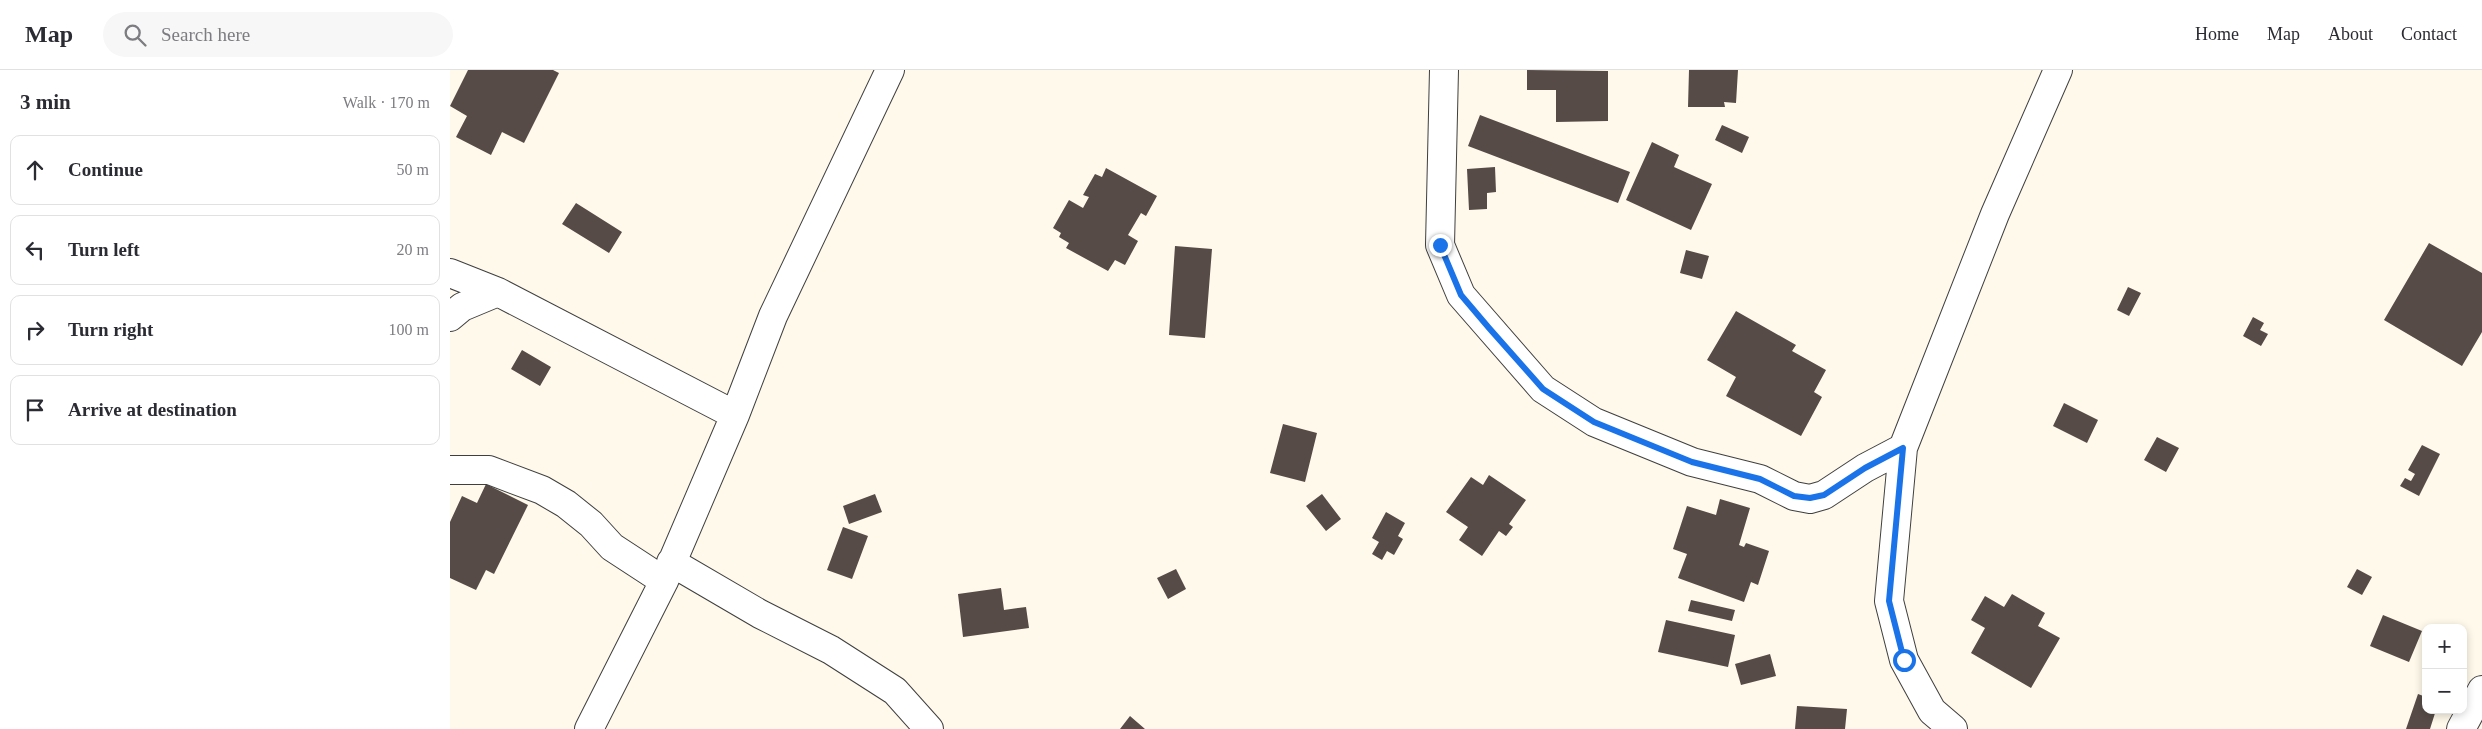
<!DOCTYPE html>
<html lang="en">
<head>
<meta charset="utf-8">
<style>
  :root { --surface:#fff; --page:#f7f7f7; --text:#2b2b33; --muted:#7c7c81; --line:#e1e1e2 }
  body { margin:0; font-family:Georgia,serif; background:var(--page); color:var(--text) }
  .controls { position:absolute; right:15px; bottom:15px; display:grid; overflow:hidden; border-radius:10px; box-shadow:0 2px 8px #0003 }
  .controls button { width:45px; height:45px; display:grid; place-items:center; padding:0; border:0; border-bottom:1px solid var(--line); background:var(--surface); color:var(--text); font:25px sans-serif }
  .stop { position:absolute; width:15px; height:15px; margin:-11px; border:4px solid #1a73e8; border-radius:50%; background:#fff }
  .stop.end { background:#1a73e8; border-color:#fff; box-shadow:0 1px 5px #0008 }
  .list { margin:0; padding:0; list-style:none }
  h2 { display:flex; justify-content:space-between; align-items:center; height:65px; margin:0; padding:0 20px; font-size:21px }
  h2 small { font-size:16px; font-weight:400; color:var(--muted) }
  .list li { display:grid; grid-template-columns:32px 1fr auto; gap:15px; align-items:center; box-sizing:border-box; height:70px; margin:0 10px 10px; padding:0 10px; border:1px solid var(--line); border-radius:10px }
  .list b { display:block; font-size:19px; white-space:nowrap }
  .list em { font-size:16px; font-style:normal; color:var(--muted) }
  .icon { flex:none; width:28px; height:28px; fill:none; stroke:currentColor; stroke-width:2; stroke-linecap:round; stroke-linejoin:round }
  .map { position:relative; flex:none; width:2032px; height:659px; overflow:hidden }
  header { display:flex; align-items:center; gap:30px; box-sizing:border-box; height:70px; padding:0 25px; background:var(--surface); border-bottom:1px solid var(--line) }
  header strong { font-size:24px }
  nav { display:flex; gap:28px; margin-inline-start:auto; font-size:18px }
  .search { width:350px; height:45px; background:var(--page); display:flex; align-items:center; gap:12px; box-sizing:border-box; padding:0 18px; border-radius:28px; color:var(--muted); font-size:19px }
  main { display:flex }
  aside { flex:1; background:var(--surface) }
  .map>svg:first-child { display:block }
  .building { fill:#564b47 }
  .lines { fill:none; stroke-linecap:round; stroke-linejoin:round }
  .minor-casing { stroke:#3f3f3f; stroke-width:30 }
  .minor { stroke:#fff; stroke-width:28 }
  .route { stroke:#1a73e8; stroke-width:6 }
</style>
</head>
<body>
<header>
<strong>Map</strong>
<div class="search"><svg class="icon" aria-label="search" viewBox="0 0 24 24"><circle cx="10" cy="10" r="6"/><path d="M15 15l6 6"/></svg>Search here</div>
<nav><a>Home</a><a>Map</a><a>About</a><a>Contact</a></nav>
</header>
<main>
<aside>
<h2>3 min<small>Walk · 170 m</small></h2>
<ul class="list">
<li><svg class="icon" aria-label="ahead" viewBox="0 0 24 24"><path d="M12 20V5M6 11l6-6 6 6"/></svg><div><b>Continue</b></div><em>50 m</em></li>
<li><svg class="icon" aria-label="left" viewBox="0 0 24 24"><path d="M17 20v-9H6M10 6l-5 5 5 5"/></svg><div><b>Turn left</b></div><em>20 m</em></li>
<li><svg class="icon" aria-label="right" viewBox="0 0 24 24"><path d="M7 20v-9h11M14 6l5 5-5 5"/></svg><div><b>Turn right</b></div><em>100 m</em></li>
<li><svg class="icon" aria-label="arrive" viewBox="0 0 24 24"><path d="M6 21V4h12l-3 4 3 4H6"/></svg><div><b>Arrive at destination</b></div></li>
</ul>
</aside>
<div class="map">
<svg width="2032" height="659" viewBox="0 0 2032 659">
  <rect width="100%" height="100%" fill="#fff9eb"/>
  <path class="building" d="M 18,0 L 103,0 L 109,3 L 74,73 L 52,62 L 41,85 L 6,67 L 17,46 L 0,36 Z
    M 1077,0 L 1158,1 L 1158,51 L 1106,52 L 1106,20 L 1077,20 Z
    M 1239,0 L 1288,0 L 1286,33 L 1274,32 L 1275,37 L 1238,37 Z
    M 1030,45 L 1180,102 L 1168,133 L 1018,76 Z
    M 1272,55 L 1299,67 L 1292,83 L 1265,70 Z
    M 1202,72 L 1229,85 L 1224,97 L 1262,114 L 1241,160 L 1176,130 Z
    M 1045,97 L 1046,122 L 1037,123 L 1037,139 L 1019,140 L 1017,99 Z
    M 656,98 L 707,126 L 696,146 L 691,143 L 678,165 L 688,171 L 675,195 L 665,190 L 658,201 L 616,178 L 619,173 L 609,167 L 611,163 L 603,158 L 619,130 L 633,138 L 639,127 L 633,125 L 645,104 L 652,107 Z
    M 126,133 L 172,162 L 159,183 L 112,154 Z
    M 1979,173 L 2032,203 L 2032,262 L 2012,296 L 1934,250 Z
    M 725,176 L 762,179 L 755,268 L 719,265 Z
    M 1236,180 L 1259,186 L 1252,209 L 1230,203 Z
    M 1678,217 L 1691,223 L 1679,246 L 1667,240 Z
    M 1286,241 L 1346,275 L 1342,281 L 1376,300 L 1364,322 L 1372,327 L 1351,366 L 1276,326 L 1286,307 L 1257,290 Z
    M 1803,247 L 1814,253 L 1810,260 L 1818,264 L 1811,276 L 1793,266 Z
    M 72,280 L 101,297 L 90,316 L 61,299 Z
    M 1614,333 L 1648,350 L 1637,373 L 1603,356 Z
    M 833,354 L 867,363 L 855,412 L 820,403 Z
    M 1707,367 L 1729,378 L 1716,402 L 1694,390 Z
    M 1972,375 L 1990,384 L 1969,426 L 1950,416 L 1955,408 L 1961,411 L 1965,404 L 1958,400 Z
    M 1039,405 L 1076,430 L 1059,454 L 1063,457 L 1056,466 L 1049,461 L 1032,486 L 1009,470 L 1018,457 L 996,442 L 1021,407 L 1033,415 Z
    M 36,414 L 78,435 L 44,504 L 36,500 L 26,520 L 0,508 L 0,452 L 12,426 L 27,433 Z
    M 425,424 L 432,442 L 399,454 L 393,436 Z
    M 872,424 L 891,449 L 876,461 L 856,436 Z
    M 1270,429 L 1300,438 L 1289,475 L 1294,477 L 1296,473 L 1319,481 L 1308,515 L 1301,512 L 1294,532 L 1228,508 L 1237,484 L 1223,479 L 1237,436 L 1266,445 Z
    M 936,442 L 955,453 L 948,466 L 953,469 L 944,485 L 937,481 L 932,490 L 922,484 L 929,472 L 922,468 Z
    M 393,457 L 418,466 L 402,509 L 377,500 Z
    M 726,499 L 736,519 L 718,529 L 707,508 Z
    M 1907,499 L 1922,507 L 1912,525 L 1897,517 Z
    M 551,518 L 554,540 L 576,537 L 579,558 L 513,567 L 508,524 Z
    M 1562,524 L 1595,543 L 1588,556 L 1610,568 L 1581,618 L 1521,583 L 1535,558 L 1521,550 L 1535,526 L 1554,537 Z
    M 1241,530 L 1285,540 L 1282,551 L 1238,541 Z
    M 1933,545 L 1972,561 L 1959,592 L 1920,576 Z
    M 1216,550 L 1285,565 L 1278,597 L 1208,582 Z
    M 1320,584 L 1326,606 L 1291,615 L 1285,594 Z
    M 1968,624 L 1976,627 L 1976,640 L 1986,640 L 1980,659 L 1956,659 Z
    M 1347,636 L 1397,639 L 1395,659 L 1345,659 Z
    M 680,646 L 695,659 L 670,659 Z"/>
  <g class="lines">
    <defs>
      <path id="minor" d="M 994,0 L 990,175 L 1011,225 L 1093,319 L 1144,352 L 1242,392 L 1310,409 L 1344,426 L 1360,429 L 1374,425 L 1415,398 L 1453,378
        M 0,203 L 48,222 L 285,345
        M 0,247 L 12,237 L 48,222
        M 0,400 L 39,400 L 92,420 L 116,434 L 141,454 L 162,477 L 214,511
        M 221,492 L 310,544 L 381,580 L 445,621 L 479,659
        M 139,659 L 214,511 L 285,345 L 323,246 L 440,0
        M 1503,659 L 1482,641 L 1454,590 L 1439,531 L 1453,378 L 1545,144 L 1608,0
        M 2011,659 L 2032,620"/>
    </defs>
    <use href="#minor" class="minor-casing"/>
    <use href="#minor" class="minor"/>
  </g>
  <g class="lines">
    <path class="route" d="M 990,175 L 1011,225 L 1039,258 L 1093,319 L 1144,352 L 1242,392 L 1310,409 L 1344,426 L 1360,428 L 1374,425 L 1415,398 L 1453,378 L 1439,531 L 1454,590"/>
  </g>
</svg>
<div class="controls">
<button>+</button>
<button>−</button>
</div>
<div class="stop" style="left:1454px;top:590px"></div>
<div class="stop end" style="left:990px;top:175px"></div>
</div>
</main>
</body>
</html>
